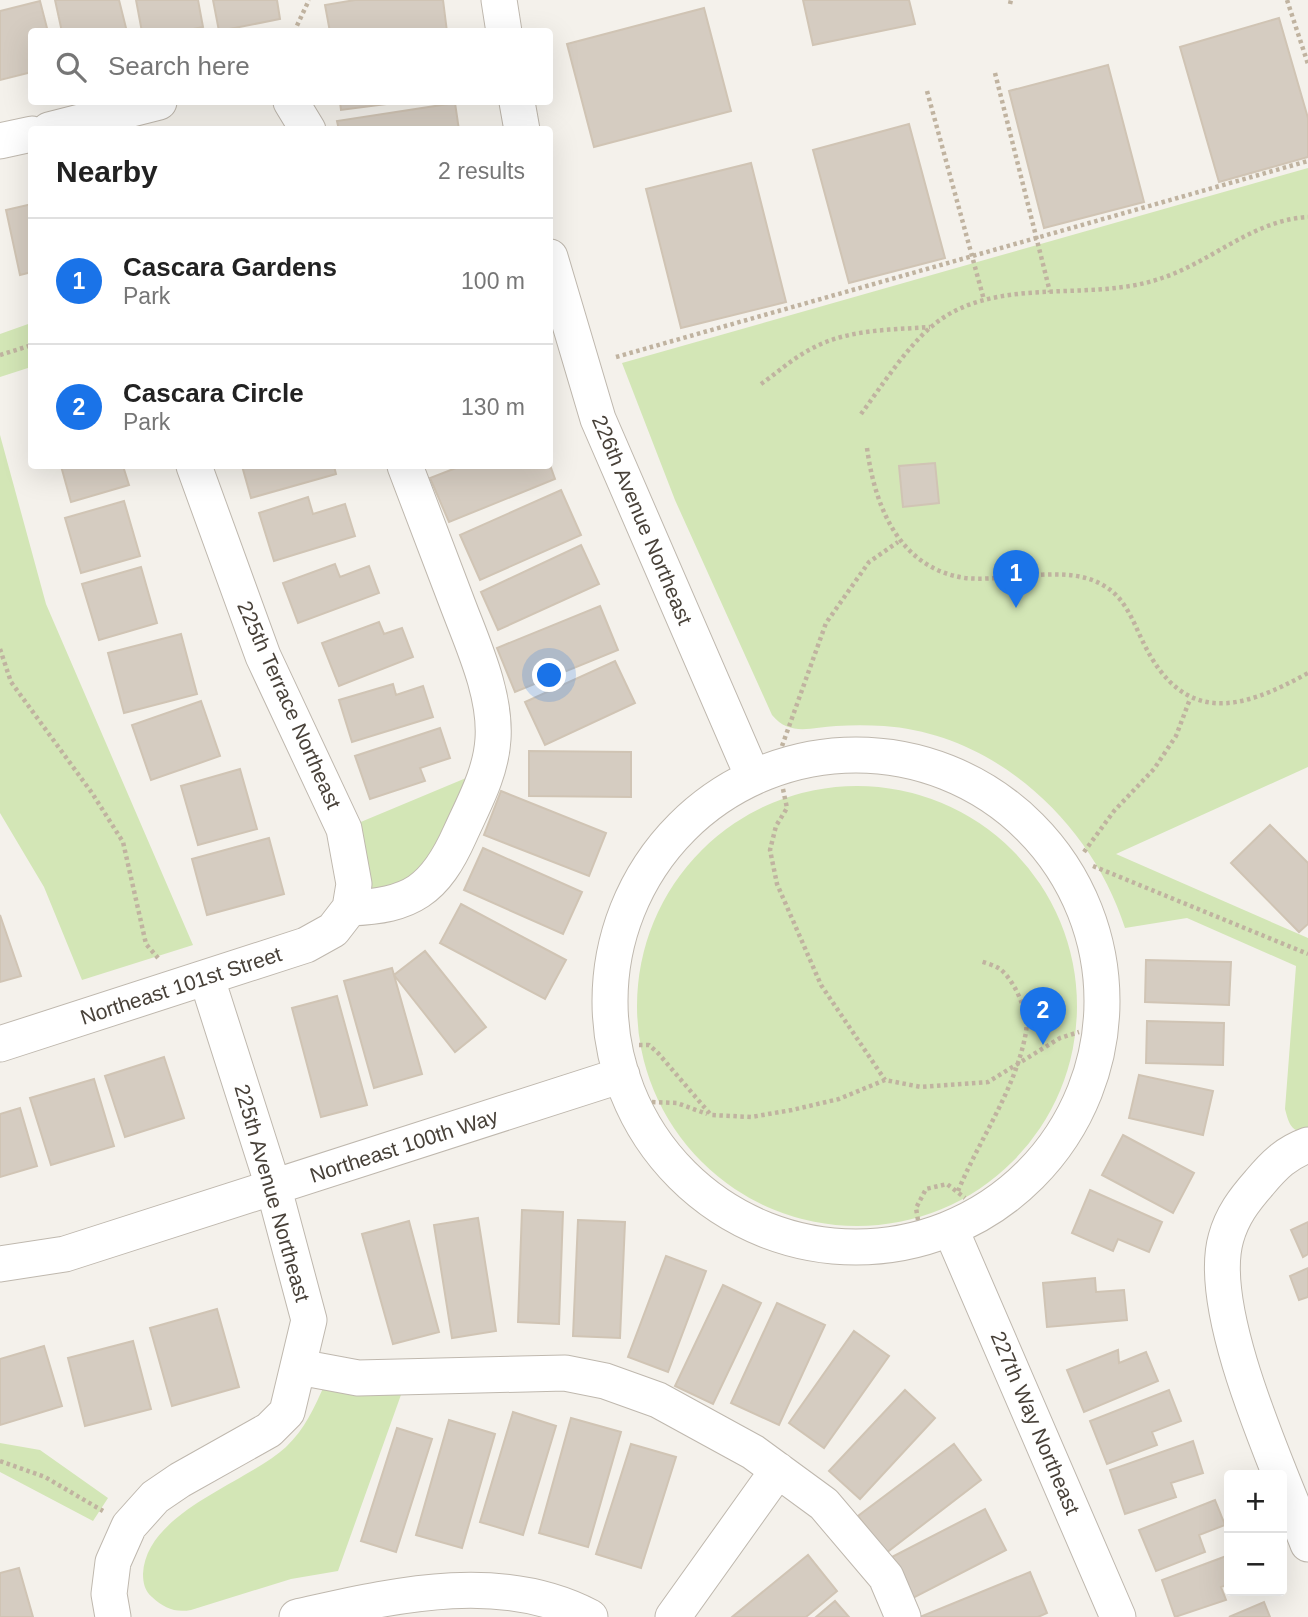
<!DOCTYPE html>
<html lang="en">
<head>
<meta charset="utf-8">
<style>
  :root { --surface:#fff; --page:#f2f2f2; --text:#222; --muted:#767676; --line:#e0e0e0; --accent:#1a73e8 }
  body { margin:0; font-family:Helvetica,sans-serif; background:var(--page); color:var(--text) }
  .controls { position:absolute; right:21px; bottom:21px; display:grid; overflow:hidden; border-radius:7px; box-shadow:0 7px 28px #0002 }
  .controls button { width:63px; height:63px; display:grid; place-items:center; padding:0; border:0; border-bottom:2px solid var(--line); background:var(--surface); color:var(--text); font:35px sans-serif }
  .you { position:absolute; left:550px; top:676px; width:24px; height:24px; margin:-18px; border:5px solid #fff; border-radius:50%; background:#1a73e8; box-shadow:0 0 0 10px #1a73e833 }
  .badge { display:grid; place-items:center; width:46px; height:46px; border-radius:50%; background:var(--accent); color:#fff; font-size:23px; font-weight:700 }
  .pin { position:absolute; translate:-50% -58px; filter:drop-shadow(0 2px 4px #0008) }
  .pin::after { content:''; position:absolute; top:37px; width:24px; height:21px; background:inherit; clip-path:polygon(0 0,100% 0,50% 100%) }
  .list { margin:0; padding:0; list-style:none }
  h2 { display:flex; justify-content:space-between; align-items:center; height:91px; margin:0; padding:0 28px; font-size:30px }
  h2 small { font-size:23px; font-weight:400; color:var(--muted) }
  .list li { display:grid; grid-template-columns:46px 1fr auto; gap:21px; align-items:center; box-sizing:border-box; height:126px; padding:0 28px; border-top:2px solid var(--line) }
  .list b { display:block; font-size:26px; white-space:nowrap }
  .list p { margin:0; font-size:23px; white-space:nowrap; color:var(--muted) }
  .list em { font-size:23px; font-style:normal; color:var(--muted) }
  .icon { flex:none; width:38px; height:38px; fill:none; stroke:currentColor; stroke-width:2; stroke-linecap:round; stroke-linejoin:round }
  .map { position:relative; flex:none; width:1308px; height:1617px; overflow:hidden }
  .search { position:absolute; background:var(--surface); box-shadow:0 7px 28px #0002; left:28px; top:28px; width:525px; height:77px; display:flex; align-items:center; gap:18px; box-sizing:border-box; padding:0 24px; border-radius:7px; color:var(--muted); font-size:26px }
  .panel { position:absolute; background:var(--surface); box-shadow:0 7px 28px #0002; left:28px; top:126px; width:525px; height:343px; border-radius:7px }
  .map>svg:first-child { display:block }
  .green { fill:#d3e6b6 }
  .building { fill:#d5ccc1; stroke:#d0c4b4; stroke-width:2 }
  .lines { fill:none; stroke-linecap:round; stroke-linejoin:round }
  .minor-casing { stroke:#bfb8ae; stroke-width:37 }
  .path { stroke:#c0b3a0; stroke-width:4.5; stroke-dasharray:3.5 3.5; stroke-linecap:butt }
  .minor { stroke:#fff; stroke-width:35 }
  .labels { text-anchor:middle; stroke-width:6; stroke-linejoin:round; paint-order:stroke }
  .street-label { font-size:21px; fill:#484139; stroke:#fff }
</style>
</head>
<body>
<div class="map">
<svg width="1308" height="1617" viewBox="0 0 1308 1617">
  <rect width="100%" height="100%" fill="#f4f1eb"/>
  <path class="green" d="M 1308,168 L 1308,767 L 1116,854 L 1308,938 L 1308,1133 C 1291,1132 1289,1124 1285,1109 L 1296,966 L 1187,918 L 1125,928 C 1092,824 997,734 884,726 C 868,725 852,725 836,726 C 812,727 790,737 772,715 L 675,500 L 622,363 Z
    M 31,323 L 31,367 L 0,377 L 0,334 Z
    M 0,435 L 46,604 L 193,945 L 82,980 L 44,887 L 0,813 Z
    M 490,768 L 428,885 L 350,908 L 344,829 Z
    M637 1006a220 220 0 1 1 440 0a220 220 0 1 1-440 0Z
    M 325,1384 L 402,1392 L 338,1571 L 291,1579 L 191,1610 C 175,1613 164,1608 152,1597 C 145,1591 143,1583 143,1574 C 146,1512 245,1484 286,1447 C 305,1429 314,1408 325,1384 Z
    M 0,1443 L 40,1450 L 108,1498 L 93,1521 L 0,1472 Z"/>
  <path class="building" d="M 55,0 L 119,0 L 127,32 L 62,32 Z
    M 136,0 L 198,0 L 203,27 L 178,32 L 142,32 Z
    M 213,0 L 277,0 L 280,19 L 219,31 Z
    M 355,0 L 443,0 L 447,32 L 330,32 L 325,5 Z
    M 803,0 L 909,0 L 915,24 L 813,45 Z
    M 40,1 L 48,32 L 32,32 L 32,72 L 0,80 L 0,11 Z
    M 704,8 L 731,111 L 594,147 L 567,44 Z
    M 1279,18 L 1308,118 L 1308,157 L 1219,182 L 1180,47 Z
    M 1108,65 L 1144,202 L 1044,228 L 1009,91 Z
    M 340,102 L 402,102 L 341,110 Z
    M 455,103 L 459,130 L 339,130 L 337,121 Z
    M 909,124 L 945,258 L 849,283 L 813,150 Z
    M 751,163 L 786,302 L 681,328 L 646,189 Z
    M 32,204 L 32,272 L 20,275 L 6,210 Z
    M 935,463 L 939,503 L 903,507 L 899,466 Z
    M 550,465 L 555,479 L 449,522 L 430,478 L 461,466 Z
    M 61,466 L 123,466 L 129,485 L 71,502 Z
    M 242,466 L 334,466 L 336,474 L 251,498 Z
    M 561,490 L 581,535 L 480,580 L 460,535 Z
    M 308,497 L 313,514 L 345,504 L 355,536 L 274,561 L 259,513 Z
    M 124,501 L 140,556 L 81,573 L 65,518 Z
    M 581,545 L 599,584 L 498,630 L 481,592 Z
    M 335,564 L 340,577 L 369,566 L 379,593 L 298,623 L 283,583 Z
    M 141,567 L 157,623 L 99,640 L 82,584 Z
    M 600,606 L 618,650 L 515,692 L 497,648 Z
    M 379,622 L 384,634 L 402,628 L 413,657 L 339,686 L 322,643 Z
    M 181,634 L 197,694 L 124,713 L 108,653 Z
    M 615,661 L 635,703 L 545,745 L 525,702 Z
    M 393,684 L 396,695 L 423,686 L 433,717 L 352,742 L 339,700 Z
    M 201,701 L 220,756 L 151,780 L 132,725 Z
    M 440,728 L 450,758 L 420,768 L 425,781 L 370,799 L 355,756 Z
    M 529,751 L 631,752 L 631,797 L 529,796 Z
    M 240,769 L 257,829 L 198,845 L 181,786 Z
    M 501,791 L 606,833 L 589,876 L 484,835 Z
    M 1270,825 L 1308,863 L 1308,924 L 1299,932 L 1231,863 Z
    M 269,838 L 284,894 L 207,915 L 192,859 Z
    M 483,848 L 582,892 L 563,934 L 464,890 Z
    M 461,904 L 566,960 L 545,999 L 440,943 Z
    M 0,915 L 21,976 L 0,982 Z
    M 425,951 L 486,1027 L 455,1052 L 394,975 Z
    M 1146,960 L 1231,962 L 1229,1005 L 1145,1002 Z
    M 392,968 L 422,1074 L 374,1088 L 344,981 Z
    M 337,996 L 367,1105 L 321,1117 L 292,1008 Z
    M 1147,1021 L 1224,1023 L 1223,1065 L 1146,1063 Z
    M 164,1057 L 184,1118 L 125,1137 L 105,1076 Z
    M 1139,1075 L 1213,1091 L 1203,1135 L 1129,1118 Z
    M 94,1079 L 114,1146 L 51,1165 L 30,1098 Z
    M 20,1108 L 37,1166 L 0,1177 L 0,1114 Z
    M 1123,1135 L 1194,1173 L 1173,1213 L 1102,1175 Z
    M 1090,1190 L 1162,1222 L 1149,1252 L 1118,1239 L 1113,1251 L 1072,1233 Z
    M 522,1210 L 563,1212 L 559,1324 L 518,1322 Z
    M 478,1218 L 496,1331 L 452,1338 L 434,1225 Z
    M 578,1220 L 625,1222 L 620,1338 L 573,1336 Z
    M 409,1221 L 439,1332 L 393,1344 L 362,1234 Z
    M 1308,1222 L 1308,1254 L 1303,1257 L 1291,1230 Z
    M 666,1256 L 706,1271 L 668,1372 L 628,1357 Z
    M 1308,1268 L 1308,1297 L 1299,1300 L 1290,1276 Z
    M 1095,1278 L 1096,1292 L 1124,1290 L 1127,1320 L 1047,1327 L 1043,1283 Z
    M 723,1285 L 761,1303 L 713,1404 L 675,1386 Z
    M 777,1303 L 825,1325 L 779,1425 L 731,1403 Z
    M 217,1309 L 239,1387 L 172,1406 L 150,1328 Z
    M 854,1331 L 889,1356 L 824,1448 L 789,1423 Z
    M 133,1341 L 151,1409 L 85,1426 L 68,1358 Z
    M 44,1346 L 62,1406 L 0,1425 L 0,1359 Z
    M 1118,1350 L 1119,1363 L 1146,1352 L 1158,1381 L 1084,1412 L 1067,1370 Z
    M 905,1390 L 935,1418 L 860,1499 L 829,1471 Z
    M 1169,1390 L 1181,1421 L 1152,1432 L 1157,1445 L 1107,1464 L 1090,1421 Z
    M 513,1412 L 556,1426 L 523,1535 L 480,1522 Z
    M 571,1418 L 621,1432 L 588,1547 L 539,1533 Z
    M 449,1420 L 495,1434 L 462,1548 L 416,1535 Z
    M 397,1428 L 432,1439 L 396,1552 L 361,1541 Z
    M 1193,1441 L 1203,1473 L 1171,1483 L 1176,1497 L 1125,1514 L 1110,1470 Z
    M 631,1444 L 676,1457 L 641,1568 L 596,1554 Z
    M 954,1444 L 981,1480 L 886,1553 L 858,1516 Z
    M 1215,1500 L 1225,1525 L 1199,1535 L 1205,1552 L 1156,1571 L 1139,1530 Z
    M 985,1509 L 1006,1550 L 911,1599 L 890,1558 Z
    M 808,1555 L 837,1591 L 806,1617 L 732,1617 Z
    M 1229,1555 L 1229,1584 L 1221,1587 L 1226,1600 L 1175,1617 L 1162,1580 Z
    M 19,1568 L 33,1617 L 0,1617 L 0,1573 Z
    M 1030,1572 L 1047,1613 L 1038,1617 L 920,1617 Z
    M 835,1601 L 849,1617 L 816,1617 Z
    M 1264,1602 L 1270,1617 L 1229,1617 Z"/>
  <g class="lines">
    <defs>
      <path id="minor" d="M 499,0 L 504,32
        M 291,102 L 308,130
        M 517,102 L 522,130
        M 49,130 L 159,102
        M 0,141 L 32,134
        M 550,257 L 598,419 L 753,777
        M 194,466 L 263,656 L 344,829 L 354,884 L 350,908
        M610 1001a246 246 0 1 1 492 0a246 246 0 1 1-492 0Z
        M 350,908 C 411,906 435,890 460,834 C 474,803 491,773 493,739 C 496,693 472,643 456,600 C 439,555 422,510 405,466
        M 0,1044 L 306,945 L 333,930 L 350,908
        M 1308,1145 C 1286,1153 1274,1165 1259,1183 C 1244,1200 1232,1216 1226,1238 C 1205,1311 1280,1471 1308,1544
        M 951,1230 L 1118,1617
        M 0,1264 L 65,1254 L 622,1075
        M 299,1367 L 358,1378 L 565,1373 L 605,1381 L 658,1400 L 753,1452 L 824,1504 L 886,1577 L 903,1617
        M 113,1617 L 109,1594 L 113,1562 L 129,1526 L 155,1497 L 180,1480 L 269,1430 L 287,1412 L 309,1320 L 274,1189 L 207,979
        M 297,1617 C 392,1596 499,1569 590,1617
        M 673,1617 L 778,1470"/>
    </defs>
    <use href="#minor" class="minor-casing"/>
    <path class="path" d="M 1287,0 L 1308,64
      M 1010,4 L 1011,0
      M 294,32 L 309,0
      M 995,73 L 1050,292
      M 927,91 L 984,300
      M 0,355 L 32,345
      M 616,357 L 1308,161
      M 761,384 C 777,373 793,358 811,349 C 847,329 890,330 930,327
      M 861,414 C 881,387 906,348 931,327 C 993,273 1090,304 1162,278 C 1213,261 1253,220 1308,217
      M 867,448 C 875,507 899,568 965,578 C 984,580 1004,577 1023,576 C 1051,574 1082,571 1106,587 C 1126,599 1134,624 1144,644 C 1184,725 1240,711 1308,673
      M 0,649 L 11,682 L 92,793 L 123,842 L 146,944 L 158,958
      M 782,746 L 826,623 L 869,562 L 898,542
      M 783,789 L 787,808 L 776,826 L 770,850 L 777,884 L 821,985 L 885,1080
      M 1084,852 L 1114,811 L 1154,769 L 1176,736 L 1190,699
      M 1093,866 L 1308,954
      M 639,1045 L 649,1045 L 658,1053 L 711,1115 L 751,1117 L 792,1110 L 839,1099 L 885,1080 L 921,1087 L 988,1082 L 1060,1038 L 1079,1032
      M 652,1102 L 677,1103 L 707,1114
      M 958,1191 C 980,1138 1016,1089 1026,1032 C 1029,1013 1015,981 1000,969 C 994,965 986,963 980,961
      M 918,1220 L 916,1208 L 926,1189 L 947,1184 L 965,1198
      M 0,1461 L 45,1477 L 103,1511"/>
    <use href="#minor" class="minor"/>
  </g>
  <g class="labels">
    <g class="street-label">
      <text transform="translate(642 520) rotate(67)" y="7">226th Avenue Northeast</text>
      <text transform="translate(289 705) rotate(66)" y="7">225th Terrace Northeast</text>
      <text transform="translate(181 986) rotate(-18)" y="7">Northeast 101st Street</text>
      <text transform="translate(404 1146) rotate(-18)" y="7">Northeast 100th Way</text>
      <text transform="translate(272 1193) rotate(74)" y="7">225th Avenue Northeast</text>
      <text transform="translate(1035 1423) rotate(67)" y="7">227th Way Northeast</text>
    </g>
  </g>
</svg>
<div class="controls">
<button>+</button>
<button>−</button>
</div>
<div class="you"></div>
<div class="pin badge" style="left:1016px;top:608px">1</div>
<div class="pin badge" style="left:1043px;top:1045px">2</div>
<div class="search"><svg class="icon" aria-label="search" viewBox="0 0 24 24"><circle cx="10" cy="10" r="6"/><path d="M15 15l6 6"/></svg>Search here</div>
<section class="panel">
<h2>Nearby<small>2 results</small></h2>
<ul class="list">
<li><span class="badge">1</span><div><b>Cascara Gardens</b><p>Park</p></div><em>100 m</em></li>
<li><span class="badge">2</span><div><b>Cascara Circle</b><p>Park</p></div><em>130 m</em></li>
</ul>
</section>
</div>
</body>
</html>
